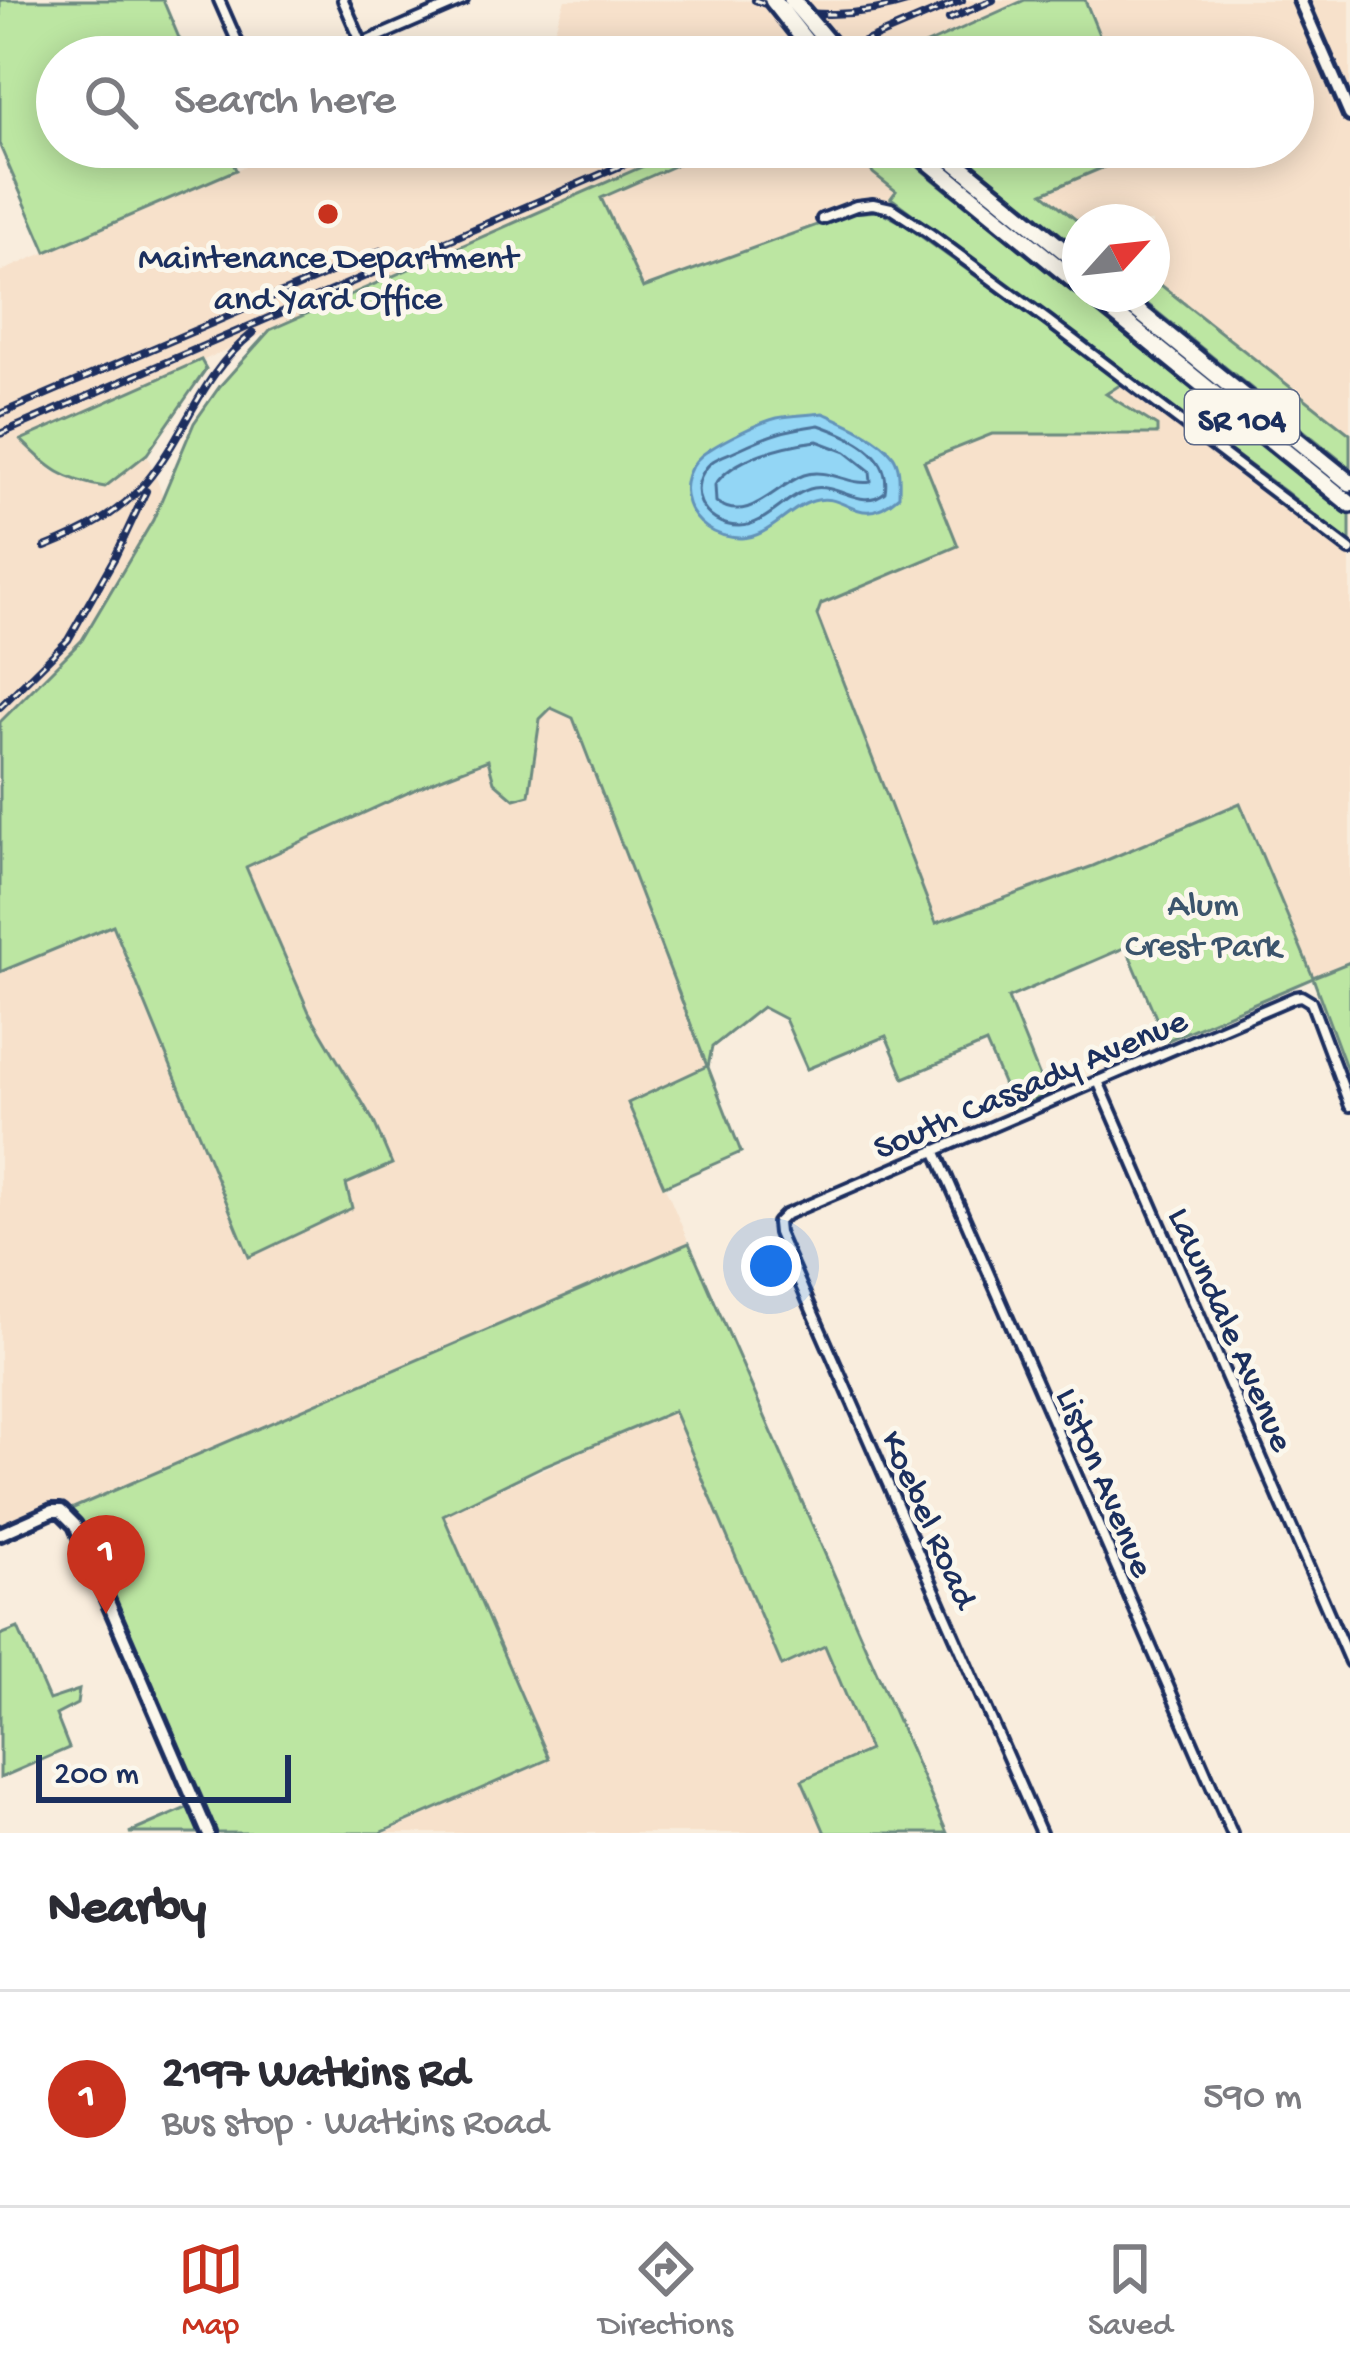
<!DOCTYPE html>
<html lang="en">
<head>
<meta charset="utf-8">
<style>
  :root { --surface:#fff; --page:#f2f2f3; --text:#2b2b33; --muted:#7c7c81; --line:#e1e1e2; --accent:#c8321e }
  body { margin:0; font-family:"Gochi Hand",sans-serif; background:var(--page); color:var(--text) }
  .compass { position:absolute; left:1062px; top:204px; width:108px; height:108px; border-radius:50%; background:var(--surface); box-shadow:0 6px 30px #0003; rotate:63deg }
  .scale { position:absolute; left:36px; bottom:30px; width:255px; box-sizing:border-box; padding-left:12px; border:6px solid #1b2f5e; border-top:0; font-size:33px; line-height:42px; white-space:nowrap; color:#1b2f5e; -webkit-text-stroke:9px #fbf7ec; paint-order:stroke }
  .you { position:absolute; left:771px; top:1266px; width:42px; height:42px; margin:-30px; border:9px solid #fff; border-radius:50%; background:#1a73e8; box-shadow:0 0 0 18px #1a73e833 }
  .badge { display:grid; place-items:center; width:78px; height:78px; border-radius:50%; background:var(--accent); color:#fff; font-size:39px; font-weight:700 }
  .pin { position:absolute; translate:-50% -99px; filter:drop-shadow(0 3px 6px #0008) }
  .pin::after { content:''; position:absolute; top:63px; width:42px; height:36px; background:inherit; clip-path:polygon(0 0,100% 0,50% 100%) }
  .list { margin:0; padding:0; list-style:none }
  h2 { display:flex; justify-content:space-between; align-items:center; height:156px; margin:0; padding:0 48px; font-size:51px }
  h2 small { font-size:39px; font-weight:400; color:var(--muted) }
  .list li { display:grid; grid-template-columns:78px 1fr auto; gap:36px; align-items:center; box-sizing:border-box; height:216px; padding:0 48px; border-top:3px solid var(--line) }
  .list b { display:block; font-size:45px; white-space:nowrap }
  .list p { margin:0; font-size:39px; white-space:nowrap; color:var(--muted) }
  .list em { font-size:39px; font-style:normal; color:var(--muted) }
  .icon { flex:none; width:66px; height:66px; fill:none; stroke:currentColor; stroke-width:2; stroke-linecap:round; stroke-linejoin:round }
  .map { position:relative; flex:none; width:1350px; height:1833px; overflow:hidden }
  .search { position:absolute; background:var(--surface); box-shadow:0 6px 30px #0003; left:36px; right:36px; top:36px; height:132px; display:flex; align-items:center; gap:30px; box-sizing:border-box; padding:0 42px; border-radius:66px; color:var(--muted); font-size:45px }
  .sheet { height:372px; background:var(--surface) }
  nav { display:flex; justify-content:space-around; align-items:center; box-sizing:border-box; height:168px; border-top:3px solid var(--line); background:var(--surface); font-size:33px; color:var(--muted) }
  nav a { display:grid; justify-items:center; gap:6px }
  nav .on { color:var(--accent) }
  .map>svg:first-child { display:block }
  .built { fill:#f7e1cb }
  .green { fill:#bce6a2; stroke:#6c8a80; stroke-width:3 }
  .water { fill:#93d6f5; stroke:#6393b9; stroke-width:3 }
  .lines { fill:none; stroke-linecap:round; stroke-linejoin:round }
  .shore { stroke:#4b729a; stroke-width:3 }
  .minor-casing { stroke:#1b2f5e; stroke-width:16 }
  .tertiary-casing { stroke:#1b2f5e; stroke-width:20 }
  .secondary-casing { stroke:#1b2f5e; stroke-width:20 }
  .motorway-casing { stroke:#1b2f5e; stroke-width:24 }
  .minor { stroke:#fbf7ec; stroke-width:8 }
  .tertiary { stroke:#fbf7ec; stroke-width:10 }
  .secondary { stroke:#fbf7ec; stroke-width:10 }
  .motorway { stroke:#fbf7ec; stroke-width:15 }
  .rail-casing { stroke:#1b2f5e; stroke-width:8 }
  .rail { stroke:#fbf7ec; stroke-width:3; stroke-dasharray:9; stroke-linecap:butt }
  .motorway-bridge-casing { stroke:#1b2f5e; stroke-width:24; stroke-linecap:butt }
  .motorway-bridge { stroke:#fbf7ec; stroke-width:15 }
  .poi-dot { fill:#c8321e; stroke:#fbf7ec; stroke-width:4.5 }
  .labels { text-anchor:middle; stroke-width:10; stroke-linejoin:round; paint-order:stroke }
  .shield { fill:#fbf7ec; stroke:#5e6b89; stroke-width:3 }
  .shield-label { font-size:33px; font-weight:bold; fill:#1b2f5e }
  .poi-label { font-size:36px; fill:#1b2f5e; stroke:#fbf7ec }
  .park-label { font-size:36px; fill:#3b546c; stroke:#fbf7ec }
  .street-label { font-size:36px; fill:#1b2f5e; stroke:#fbf7ec }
</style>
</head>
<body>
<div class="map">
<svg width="1350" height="1833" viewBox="0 0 1350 1833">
  <rect width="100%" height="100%" fill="#f9eddd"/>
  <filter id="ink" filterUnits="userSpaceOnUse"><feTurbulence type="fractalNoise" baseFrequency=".00833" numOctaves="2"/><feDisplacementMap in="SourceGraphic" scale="24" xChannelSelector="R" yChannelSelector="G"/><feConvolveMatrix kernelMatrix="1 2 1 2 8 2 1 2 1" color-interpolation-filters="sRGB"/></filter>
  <g filter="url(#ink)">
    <path class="built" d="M 565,0 L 815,1 L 1025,0 L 898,57 L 495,57 L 554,31 Z
      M 1085,0 L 1350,0 L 1350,434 L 1152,278 L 1152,222 L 1080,223 L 1042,194 L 1151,147 L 1293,147 L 1293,57 L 1108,57 Z
      M 289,147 L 687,147 L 22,440 L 53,471 L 104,487 L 147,454 L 163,496 L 153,520 L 82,640 L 0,722 L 0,272 Z
      M 717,147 L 849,147 L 874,174 L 896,191 L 879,211 L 850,213 L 643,289 L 600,198 Z
      M 1134,378 L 1350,543 L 1350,962 L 1313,977 L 1239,803 L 1093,866 L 936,924 L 817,614 L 821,603 L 958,546 L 923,462 L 992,434 L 1156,434 L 1157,426 L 1105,393 Z
      M 551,708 L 573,718 L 708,1067 L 629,1103 L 689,1243 L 71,1509 L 0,1535 L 0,972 L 113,925 L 249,1256 L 351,1209 L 345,1184 L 392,1164 L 374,1122 L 309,1012 L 245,866 L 436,780 L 488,760 Z
      M 675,1410 L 782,1665 L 825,1646 L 869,1751 L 802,1780 L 825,1833 L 385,1833 L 549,1759 L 442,1515 Z"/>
    <path class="green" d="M 0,0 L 163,0 L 187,57 L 57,57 L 57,147 L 226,147 L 236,170 L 46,252 L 0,146 Z
      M 1025,0 L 1085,0 L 1108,57 L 898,57 Z
      M 687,147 L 717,147 L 601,198 L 643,288 L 850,213 L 879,211 L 904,224 L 1123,383 L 1106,394 L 1157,426 L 1157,434 L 992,434 L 924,461 L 958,546 L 821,604 L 817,615 L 936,923 L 1093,866 L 1240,803 L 1313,977 L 1350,962 L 1350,1078 L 1313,978 L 1166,1041 L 1126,947 L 1008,998 L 1047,1095 L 1014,1109 L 986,1043 L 904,1078 L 886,1036 L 807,1069 L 785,1019 L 762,1007 L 712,1047 L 708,1067 L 741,1152 L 664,1186 L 628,1103 L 707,1066 L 573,718 L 551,708 L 540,719 L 529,795 L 514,799 L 494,782 L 488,760 L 436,780 L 246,867 L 309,1012 L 374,1122 L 392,1164 L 346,1184 L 352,1208 L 249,1257 L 113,925 L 0,972 L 0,722 L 82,640 L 153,520 L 194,423 L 220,386 L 270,330 Z
      M 849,147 L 897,147 L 924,172 L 1350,515 L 1350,543 L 1286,492 L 891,198 L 896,191 L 874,174 Z
      M 953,147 L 1151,147 L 1043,193 L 1080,223 L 1080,250 Z
      M 1152,278 L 1350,434 L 1350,468 L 1135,294 L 1152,294 Z
      M 201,360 L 206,369 L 147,454 L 105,487 C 62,480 51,469 21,440 Z
      M 689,1243 L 947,1833 L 825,1833 L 802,1780 L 869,1750 L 825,1646 L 782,1666 L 674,1411 L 543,1466 L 443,1515 L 549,1759 L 380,1833 L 217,1833 L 80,1523 L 71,1509 Z
      M 18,1628 L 49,1700 L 79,1690 L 77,1704 L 56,1715 L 69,1748 L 0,1778 L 0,1635 Z
      M 191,1806 L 203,1833 L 129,1833 Z"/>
    <path class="water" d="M 823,413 C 843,422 880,437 893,456 C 901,467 899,483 899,496 C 857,533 847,490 813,501 C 788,508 768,539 740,538 C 687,537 665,477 709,450 C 726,439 758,423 777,418 C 791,415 808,415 823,413 Z"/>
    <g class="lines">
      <path class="shore" d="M 819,425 C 850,436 892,453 885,492 C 862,511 840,484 814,488 C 787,493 767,526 739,526 C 702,526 683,486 713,461 C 720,456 731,453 739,449 C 771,434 784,430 819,425 Z
        M 817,441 L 846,452 L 870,471 L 871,482 C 849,486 828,467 804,475 C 774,486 749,525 716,502 L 715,485 C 733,457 785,445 817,441 Z"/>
      <defs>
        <path id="minor" d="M 219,0 L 244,57
          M 343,0 L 362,44
          M 331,57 L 463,0
          M 822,219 L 856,206 L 873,204 L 891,208 L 929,233 L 1047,320 L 1350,550
          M 1098,1081 L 1350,1662
          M 935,1150 L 1232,1833
          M 1041,1833 L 778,1233 L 777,1223 L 785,1215 L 1295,997 L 1301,996 L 1311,1002 L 1350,1106"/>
        <path id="tertiary" d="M 0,1534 L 52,1511 L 61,1511 L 75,1525 L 208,1833"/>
        <path id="secondary" d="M 1300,0 L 1350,115"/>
        <path id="motorway" d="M 911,147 L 1080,285
          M 937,147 L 1080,264
          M 1091,294 L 1350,504
          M 1117,294 L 1350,483"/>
      </defs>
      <use href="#minor" class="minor-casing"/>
      <use href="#tertiary" class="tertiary-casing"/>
      <use href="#secondary" class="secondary-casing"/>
      <use href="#motorway" class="motorway-casing"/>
      <use href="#minor" class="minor"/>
      <use href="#tertiary" class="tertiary"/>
      <use href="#secondary" class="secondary"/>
      <use href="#motorway" class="motorway"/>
      <defs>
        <path id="rail" d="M 755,0 C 805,21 864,16 914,0
          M 949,19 L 993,0
          M 829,57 L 962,0
          M 0,414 L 380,251
          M 0,434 L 664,147
          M 45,547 C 83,532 119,514 146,482 C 187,433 199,376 253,333
          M 0,707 L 68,640 L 115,557 L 146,491"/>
      </defs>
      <use href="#rail" class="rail-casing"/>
      <use href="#rail" class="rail"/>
      <defs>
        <path id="motorway-bridge" d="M 773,0 L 818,57
          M 792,0 L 840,57"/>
      </defs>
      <use href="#motorway-bridge" class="motorway-bridge-casing"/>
      <use href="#motorway-bridge" class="motorway-bridge"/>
    </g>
  </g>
  <circle class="poi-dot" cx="328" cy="214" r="12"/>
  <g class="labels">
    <rect class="shield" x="1185" y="390" width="114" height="54" rx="9"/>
    <g class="shield-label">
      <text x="1242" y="429">SR 104</text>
    </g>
    <g class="poi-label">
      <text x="328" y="267">Maintenance Department<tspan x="328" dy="41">and Yard Office</tspan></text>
    </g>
    <g class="park-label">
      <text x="1203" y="914">Alum<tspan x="1203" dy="41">Crest Park</tspan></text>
    </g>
    <g class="street-label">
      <text transform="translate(1029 1081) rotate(-23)" y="13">South Cassady Avenue</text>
      <text transform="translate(1234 1328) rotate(66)" y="13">Lawndale Avenue</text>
      <text transform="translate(1108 1481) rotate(67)" y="13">Liston Avenue</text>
      <text transform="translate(932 1518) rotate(66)" y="13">Koebel Road</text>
    </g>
  </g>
</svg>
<svg class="compass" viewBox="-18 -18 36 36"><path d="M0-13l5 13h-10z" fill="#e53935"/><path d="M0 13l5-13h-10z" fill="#7c7c81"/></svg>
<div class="scale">200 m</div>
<div class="you"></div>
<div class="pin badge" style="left:106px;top:1614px">1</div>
<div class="search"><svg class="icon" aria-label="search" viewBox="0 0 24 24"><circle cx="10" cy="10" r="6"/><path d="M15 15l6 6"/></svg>Search here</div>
</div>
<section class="sheet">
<h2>Nearby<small></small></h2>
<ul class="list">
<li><span class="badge">1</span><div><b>2197 Watkins Rd</b><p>Bus stop · Watkins Road</p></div><em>590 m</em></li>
</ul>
</section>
<nav>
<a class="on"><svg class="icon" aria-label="map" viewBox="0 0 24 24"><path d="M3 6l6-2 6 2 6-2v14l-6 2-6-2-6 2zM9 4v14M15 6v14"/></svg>Map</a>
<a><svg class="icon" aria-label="directions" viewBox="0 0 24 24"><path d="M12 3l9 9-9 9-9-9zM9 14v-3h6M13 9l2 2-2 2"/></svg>Directions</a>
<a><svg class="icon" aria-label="saved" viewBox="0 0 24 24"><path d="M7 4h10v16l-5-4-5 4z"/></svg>Saved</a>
</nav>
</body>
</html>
